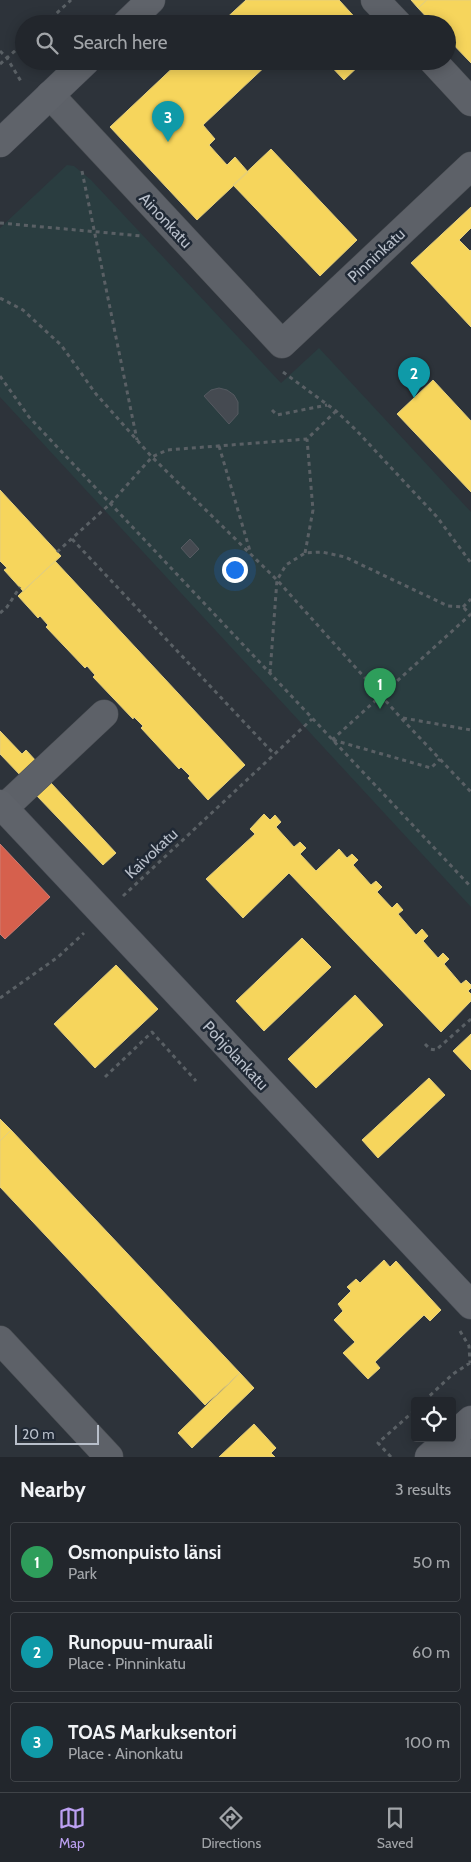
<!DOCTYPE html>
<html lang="en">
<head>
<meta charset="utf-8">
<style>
  :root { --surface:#22262c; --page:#2a2e34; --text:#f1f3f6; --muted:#a2a5a9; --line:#3f4348; --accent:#bca0f2 }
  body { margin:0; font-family:Cabin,sans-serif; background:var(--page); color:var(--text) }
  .controls { position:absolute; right:15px; bottom:15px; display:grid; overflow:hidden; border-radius:5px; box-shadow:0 2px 12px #0003 }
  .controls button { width:45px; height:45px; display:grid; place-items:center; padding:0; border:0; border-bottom:1px solid var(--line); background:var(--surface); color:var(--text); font:25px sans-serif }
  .scale { position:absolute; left:15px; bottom:12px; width:84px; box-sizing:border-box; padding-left:5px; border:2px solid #b8bfca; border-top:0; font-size:14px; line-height:18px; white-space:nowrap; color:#b8bfca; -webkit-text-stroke:4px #202935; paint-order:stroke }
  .you { position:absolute; left:234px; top:569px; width:18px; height:18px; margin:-12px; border:4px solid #fff; border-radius:50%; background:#1a73e8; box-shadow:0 0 0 8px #1a73e833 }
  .badge { display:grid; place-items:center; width:32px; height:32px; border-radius:50%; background:var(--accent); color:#fff; font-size:16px; font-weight:700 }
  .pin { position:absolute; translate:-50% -41px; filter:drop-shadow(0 1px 2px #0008) }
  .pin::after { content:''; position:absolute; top:26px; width:18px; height:15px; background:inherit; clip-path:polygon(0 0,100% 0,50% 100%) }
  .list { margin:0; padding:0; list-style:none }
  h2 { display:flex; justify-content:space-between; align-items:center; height:65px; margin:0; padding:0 20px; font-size:21px }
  h2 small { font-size:16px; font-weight:400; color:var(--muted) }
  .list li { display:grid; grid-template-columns:32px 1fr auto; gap:15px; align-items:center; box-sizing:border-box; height:80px; margin:0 10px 10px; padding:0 10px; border:1px solid var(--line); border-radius:5px }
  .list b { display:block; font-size:19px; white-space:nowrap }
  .list p { margin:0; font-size:16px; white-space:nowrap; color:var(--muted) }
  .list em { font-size:16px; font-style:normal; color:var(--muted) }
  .icon { flex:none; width:28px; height:28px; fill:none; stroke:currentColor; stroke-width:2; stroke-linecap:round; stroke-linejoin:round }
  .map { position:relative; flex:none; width:471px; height:1457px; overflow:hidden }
  .search { position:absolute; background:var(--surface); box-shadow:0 2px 12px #0003; left:15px; right:15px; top:15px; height:55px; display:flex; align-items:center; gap:12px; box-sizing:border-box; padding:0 18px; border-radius:28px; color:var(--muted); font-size:19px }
  .sheet { height:335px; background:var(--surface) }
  nav { display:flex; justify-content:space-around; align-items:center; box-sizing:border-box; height:70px; border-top:1px solid var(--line); background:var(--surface); font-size:14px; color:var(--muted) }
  nav a { display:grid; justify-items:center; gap:2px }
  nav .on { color:var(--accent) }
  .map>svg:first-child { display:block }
  .green { fill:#2a3d40 }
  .homes { fill:#f6d55c; stroke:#e3ce7d }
  .shops { fill:#d6604d; stroke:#cd7c72 }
  .building { fill:#454a51; stroke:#555a61 }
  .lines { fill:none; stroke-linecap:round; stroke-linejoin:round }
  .minor-casing { stroke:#4b4f54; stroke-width:29 }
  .major-casing { stroke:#4b4f57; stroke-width:29 }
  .path { stroke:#5a6065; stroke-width:3; stroke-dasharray:4 4; stroke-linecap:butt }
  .minor { stroke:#5d6168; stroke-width:28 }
  .major { stroke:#5f636a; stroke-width:28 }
  .labels { text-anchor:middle; stroke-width:5; stroke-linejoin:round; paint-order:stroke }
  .street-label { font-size:16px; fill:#b8bfca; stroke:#202935 }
</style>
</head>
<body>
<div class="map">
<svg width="471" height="1457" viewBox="0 0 471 1457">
  <rect width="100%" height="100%" fill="#2d333a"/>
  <path class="green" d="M 67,165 L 74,166 L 91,180 L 281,383 L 319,348 L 471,512 L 471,907 L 0,397 L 0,228 Z"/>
  <path class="homes" d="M 246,0 L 339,0 L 361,24 L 220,24 Z
    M 411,0 L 427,0 L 418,8 Z
    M 427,0 L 471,0 L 471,63 L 447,38 L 447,24 L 433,24 L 418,8 Z
    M 180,61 L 271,61 L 203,125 L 215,139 L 209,145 L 227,165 L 235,157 L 248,172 L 197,220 L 110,127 Z
    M 326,61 L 364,61 L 344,80 Z
    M 271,149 L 357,240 L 320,276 L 233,185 Z
    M 471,207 L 471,228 L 459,240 L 470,251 L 471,250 L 471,327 L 411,263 Z
    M 433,380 L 471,421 L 471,492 L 397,414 Z
    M 0,490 L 61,556 L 23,591 L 4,570 L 7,568 L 0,561 Z
    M 55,561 L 245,765 L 208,800 L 188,778 L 190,776 L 181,767 L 179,769 L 141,728 L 143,726 L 134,717 L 133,719 L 93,677 L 95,675 L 87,666 L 85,668 L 46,627 L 48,625 L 40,616 L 38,618 L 18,596 Z
    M 0,731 L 22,754 L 26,750 L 37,762 L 22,777 L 0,754 Z
    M 51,783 L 116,853 L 103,865 L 37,796 Z
    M 264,814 L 270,820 L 275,815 L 281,822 L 276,827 L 294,847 L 300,842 L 306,848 L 300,854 L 316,871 L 339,849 L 347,858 L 352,854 L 358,860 L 353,865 L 371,885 L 376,881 L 382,887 L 377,892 L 392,908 L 397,903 L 403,910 L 398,914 L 416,935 L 422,929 L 428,936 L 423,941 L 438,958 L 443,953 L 449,959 L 444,964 L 461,984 L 466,980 L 471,985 L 471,988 L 468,991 L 471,994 L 471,1001 L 441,1032 L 289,873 L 243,918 L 206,879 L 255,834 L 250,829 Z
    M 302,938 L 331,967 L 264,1031 L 236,1001 Z
    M 116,965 L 158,1009 L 95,1068 L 54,1024 Z
    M 355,995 L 383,1025 L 316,1088 L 288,1059 Z
    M 471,1034 L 471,1070 L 453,1051 Z
    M 429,1078 L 445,1095 L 378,1158 L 362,1140 Z
    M 0,1119 L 11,1130 L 0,1141 Z
    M 11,1130 L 240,1373 L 205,1405 L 0,1187 L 0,1141 Z
    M 384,1260 L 390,1267 L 396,1261 L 441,1310 L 430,1321 L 424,1315 L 375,1362 L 380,1368 L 368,1379 L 343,1353 L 355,1342 L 334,1320 L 343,1311 L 338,1304 L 351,1291 L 347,1287 L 356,1279 L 360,1283 Z
    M 240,1373 L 254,1388 L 192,1448 L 178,1433 Z
    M 254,1424 L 276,1448 L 271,1453 L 275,1457 L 219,1457 Z"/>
  <path class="shops" d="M 0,844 L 50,897 L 5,939 L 0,934 Z"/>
  <path class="building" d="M 219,388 L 227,390 L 234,395 L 238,402 L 238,414 L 229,424 L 204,396 L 211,390 Z
    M 190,539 L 199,549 L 190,558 L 181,548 Z"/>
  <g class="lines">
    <defs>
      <path id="minor" d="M 375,0 L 398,24
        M 433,61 L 471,102
        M 50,95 L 282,344 L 471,166
        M 4,808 L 104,714
        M 0,1340 L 109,1457"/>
      <path id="major" d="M 126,24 L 151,0
        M 0,143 L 86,61
        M 0,804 L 471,1305
        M 452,1437 L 471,1420
        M 451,1438 L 467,1457
        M 429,1457 L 451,1438"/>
    </defs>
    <use href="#minor" class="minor-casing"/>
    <use href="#major" class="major-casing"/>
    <path class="path" d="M 45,24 L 71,0
      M 0,51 L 7,58 L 22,83
      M 0,64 L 24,43
      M 82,171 L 137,440
      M 0,223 L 142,236
      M 0,298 L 23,310 L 61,345 L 96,394 L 152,457 L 277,580 L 401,718 L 471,792
      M 283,372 L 336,411 L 356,430 L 437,517 L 471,563
      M 0,376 L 29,417 L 471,887
      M 272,410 L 277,415 L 327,405
      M 219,446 L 250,551
      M 72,539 L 274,754
      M 57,552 L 111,503 L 152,457 L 167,450 L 307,439 L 336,411
      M 305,553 L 313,510 L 307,439
      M 463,607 L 471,599
      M 0,613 L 7,607 L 20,587
      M 270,673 L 277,580 L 286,565 L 305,553 L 322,552 L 345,557 L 448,606 L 463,607 L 470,614
      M 403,718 L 471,730
      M 332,740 L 471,614
      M 333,740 L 431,768 L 440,759
      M 123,896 L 312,719
      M 0,998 L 58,957 L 84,933
      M 425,1044 L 430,1049 L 436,1050 L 471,1019
      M 105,1077 L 152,1032 L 196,1081
      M 460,1331 L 469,1346 L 470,1363
      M 424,1401 L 453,1374 L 470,1363
      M 391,1457 L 378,1443 L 415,1410"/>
    <use href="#minor" class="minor"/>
    <use href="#major" class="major"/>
  </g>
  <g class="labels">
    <g class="street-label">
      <text transform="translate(166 220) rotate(47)" y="6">Ainonkatu</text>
      <text transform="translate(376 255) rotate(-43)" y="6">Pinninkatu</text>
      <text transform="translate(151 853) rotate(-43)" y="6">Kaivokatu</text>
      <text transform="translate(236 1055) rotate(47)" y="6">Pohjolankatu</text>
    </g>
  </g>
</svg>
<div class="controls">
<button><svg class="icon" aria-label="locate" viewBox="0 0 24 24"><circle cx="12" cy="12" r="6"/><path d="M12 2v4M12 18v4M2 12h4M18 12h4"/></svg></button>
</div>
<div class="scale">20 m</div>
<div class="you"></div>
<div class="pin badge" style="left:380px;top:709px;background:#2e9e5b">1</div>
<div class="pin badge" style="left:414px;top:398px;background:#0f9aa8">2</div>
<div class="pin badge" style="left:168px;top:142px;background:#0f9aa8">3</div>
<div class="search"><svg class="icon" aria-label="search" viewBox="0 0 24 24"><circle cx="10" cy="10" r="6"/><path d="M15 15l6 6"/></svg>Search here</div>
</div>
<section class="sheet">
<h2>Nearby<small>3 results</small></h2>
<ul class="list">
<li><span class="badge" style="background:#2e9e5b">1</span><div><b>Osmonpuisto länsi</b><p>Park</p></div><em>50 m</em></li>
<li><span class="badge" style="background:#0f9aa8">2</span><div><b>Runopuu-muraali</b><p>Place · Pinninkatu</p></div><em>60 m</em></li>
<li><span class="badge" style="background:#0f9aa8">3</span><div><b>TOAS Markuksentori</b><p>Place · Ainonkatu</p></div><em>100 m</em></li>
</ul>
</section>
<nav>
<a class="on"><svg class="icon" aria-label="map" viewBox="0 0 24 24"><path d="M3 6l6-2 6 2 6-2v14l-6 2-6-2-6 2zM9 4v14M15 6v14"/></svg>Map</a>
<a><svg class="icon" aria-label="directions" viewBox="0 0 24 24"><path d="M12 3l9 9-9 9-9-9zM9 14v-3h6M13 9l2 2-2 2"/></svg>Directions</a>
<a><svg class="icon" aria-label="saved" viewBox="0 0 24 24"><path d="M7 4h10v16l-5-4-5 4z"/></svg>Saved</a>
</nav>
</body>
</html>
